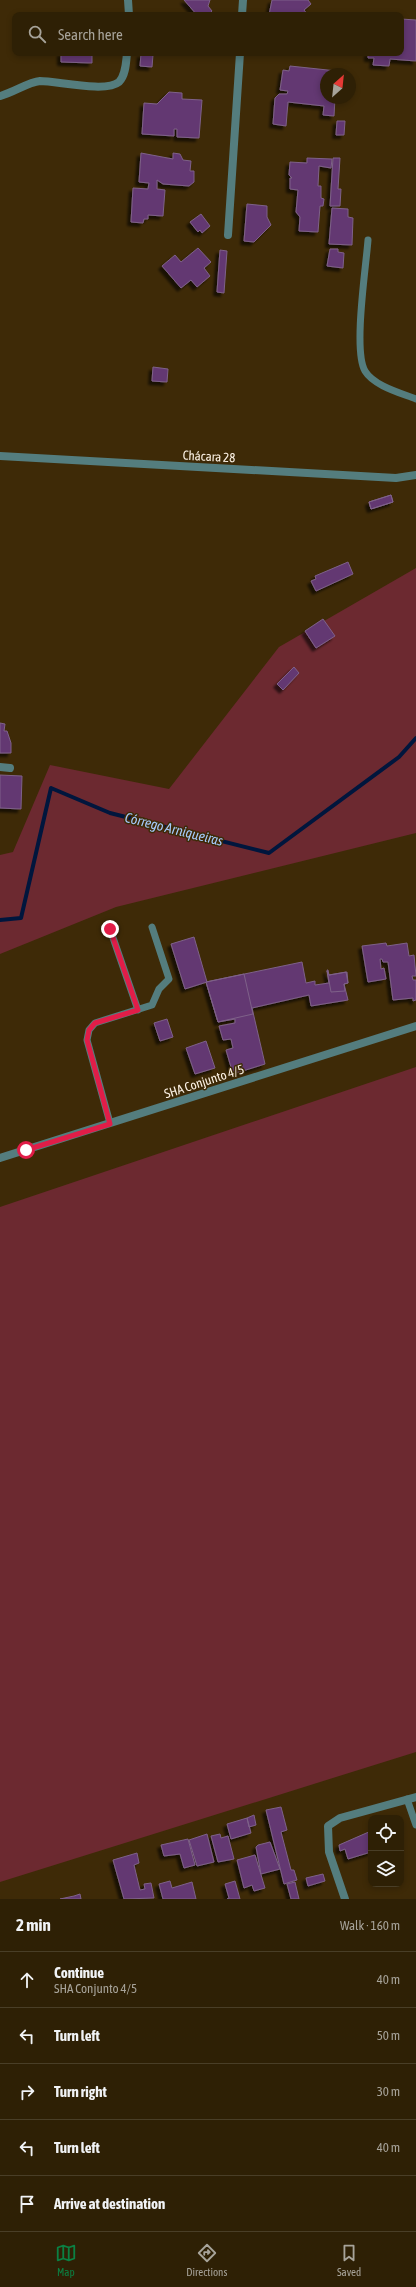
<!DOCTYPE html>
<html lang="en">
<head>
<meta charset="utf-8">
<style>
  :root { --surface:#2e2005; --page:#3a2d13; --text:#f1f3f6; --muted:#a7a39a; --line:#493e27; --accent:#0b8043 }
  body { margin:0; font-family:"Asap Condensed",sans-serif; background:var(--page); color:var(--text) }
  .controls { position:absolute; right:12px; bottom:12px; display:grid; overflow:hidden; border-radius:8px; box-shadow:0 2px 6px #0003 }
  .controls button { width:36px; height:36px; display:grid; place-items:center; padding:0; border:0; border-bottom:1px solid var(--line); background:var(--surface); color:var(--text); font:20px sans-serif }
  .compass { position:absolute; left:320px; top:68px; width:36px; height:36px; border-radius:50%; background:var(--surface); box-shadow:0 2px 6px #0003; rotate:27deg }
  .stop { position:absolute; width:12px; height:12px; margin:-9px; border:3px solid #e11d48; border-radius:50%; background:#fff }
  .stop.end { background:#e11d48; border-color:#fff; box-shadow:0 1px 4px #0008 }
  .list { margin:0; padding:0; list-style:none }
  h2 { display:flex; justify-content:space-between; align-items:center; height:52px; margin:0; padding:0 16px; font-size:17px }
  h2 small { font-size:13px; font-weight:400; color:var(--muted) }
  .list li { display:grid; grid-template-columns:26px 1fr auto; gap:12px; align-items:center; box-sizing:border-box; height:56px; padding:0 16px; border-top:1px solid var(--line) }
  .list b { display:block; font-size:15px; white-space:nowrap }
  .list p { margin:0; font-size:13px; white-space:nowrap; color:var(--muted) }
  .list em { font-size:13px; font-style:normal; color:var(--muted) }
  .icon { flex:none; width:22px; height:22px; fill:none; stroke:currentColor; stroke-width:2; stroke-linecap:round; stroke-linejoin:round }
  .map { position:relative; flex:none; width:416px; height:1899px; overflow:hidden }
  .search { position:absolute; background:var(--surface); box-shadow:0 2px 6px #0003; left:12px; right:12px; top:12px; height:44px; display:flex; align-items:center; gap:10px; box-sizing:border-box; padding:0 14px; border-radius:8px; color:var(--muted); font-size:15px }
  .sheet { height:332px; background:var(--surface) }
  nav { display:flex; justify-content:space-around; align-items:center; box-sizing:border-box; height:56px; border-top:1px solid var(--line); background:var(--surface); font-size:11px; color:var(--muted) }
  nav a { display:grid; justify-items:center; gap:2px }
  nav .on { color:var(--accent) }
  .map>svg:first-child { display:block }
  .green { fill:#6c2930 }
  .lines { fill:none; stroke-linecap:round; stroke-linejoin:round }
  .stream { stroke:#00163d; stroke-width:4 }
  .building { fill:#633972; stroke:#7e6189; filter:url(#shadow) }
  .service { stroke:#547d7e; stroke-width:7 }
  .minor { stroke:#547d7e; stroke-width:8 }
  .tertiary { stroke:#547d7e; stroke-width:8 }
  .route { stroke:#e11d48; stroke-width:5 }
  .labels { text-anchor:middle; stroke-width:3; stroke-linejoin:round; paint-order:stroke }
  .street-label { font-size:13px; fill:#fdf3e6; stroke:#3e2a07 }
  .water-label { font-size:14px; font-style:italic; fill:#a6cafb; stroke:#3e2a07 }
</style>
</head>
<body>
<div class="map">
<svg width="416" height="1899" viewBox="0 0 416 1899">
  <defs>
    <filter id="shadow"><feDropShadow dx="-3.5" dy="3.5" stdDeviation="1" flood-color="#0009"/></filter>
  </defs>
  <rect width="100%" height="100%" fill="#3e2a07"/>
  <path class="green" d="M 416,568 L 416,833 L 116,907 L 0,954 L 0,855 L 13,852 L 50,765 L 169,789 L 279,647 Z
    M 416,1067 L 416,1752 L 0,1882 L 0,1207 Z"/>
  <g class="lines">
    <path class="stream" d="M 0,920 L 21,918 L 51,788 L 110,813 L 269,853 L 399,757 L 416,738"/>
  </g>
  <path class="building" d="M 184,0 L 210,0 L 208,6 L 212,11 L 208,15 L 197,15 Z
    M 272,0 L 308,0 L 311,4 L 304,10 L 308,15 L 269,15 Z
    M 401,19 L 416,20 L 416,61 L 390,59 L 389,66 L 373,65 L 374,58 L 368,58 L 368,53 L 401,53 Z
    M 61,53 L 92,53 L 92,63 L 61,62 Z
    M 141,54 L 153,55 L 152,67 L 140,66 Z
    M 290,66 L 337,71 L 337,74 L 326,74 L 326,98 L 335,98 L 334,116 L 323,115 L 324,106 L 288,102 L 286,126 L 273,124 L 275,98 L 279,94 L 287,94 L 288,91 L 280,90 L 283,70 L 289,71 Z
    M 169,92 L 182,93 L 182,99 L 202,100 L 199,138 L 177,137 L 177,129 L 174,129 L 174,136 L 142,134 L 144,103 L 157,104 Z
    M 337,121 L 345,121 L 344,135 L 336,135 Z
    M 141,153 L 173,159 L 173,153 L 180,154 L 183,160 L 191,161 L 190,171 L 194,171 L 194,182 L 189,186 L 163,184 L 157,180 L 157,189 L 165,190 L 163,216 L 148,215 L 148,219 L 144,219 L 143,223 L 131,222 L 133,188 L 148,189 L 149,183 L 139,182 Z
    M 307,158 L 332,159 L 331,168 L 319,166 L 318,186 L 321,186 L 321,198 L 324,199 L 323,206 L 320,206 L 318,232 L 299,231 L 300,217 L 296,212 L 298,190 L 290,189 L 290,178 L 292,178 L 289,175 L 290,162 L 307,163 Z
    M 333,158 L 340,158 L 338,189 L 341,189 L 340,206 L 330,206 Z
    M 247,204 L 267,206 L 267,217 L 271,225 L 254,242 L 244,241 Z
    M 332,208 L 348,209 L 348,217 L 353,218 L 352,245 L 329,244 Z
    M 201,214 L 210,226 L 202,233 L 200,230 L 198,232 L 190,222 Z
    M 198,248 L 211,262 L 204,268 L 210,276 L 197,287 L 191,280 L 181,288 L 162,266 L 175,255 L 181,262 Z
    M 330,249 L 338,249 L 338,252 L 344,253 L 343,268 L 327,266 Z
    M 220,250 L 227,251 L 224,293 L 217,292 Z
    M 153,367 L 168,369 L 167,382 L 152,381 Z
    M 391,495 L 393,502 L 371,509 L 369,502 Z
    M 391,495 L 393,502 L 371,509 L 369,502 Z
    M 348,562 L 353,574 L 316,591 L 311,581 L 316,579 L 315,576 Z
    M 323,619 L 335,636 L 316,648 L 305,631 Z
    M 294,667 L 299,673 L 283,690 L 277,684 Z
    M 0,723 L 5,724 L 4,731 L 7,731 L 11,743 L 11,753 L 0,753 Z
    M 0,775 L 22,776 L 21,809 L 0,808 Z
    M 194,937 L 207,982 L 185,989 L 171,944 Z
    M 386,943 L 387,946 L 407,943 L 409,956 L 414,955 L 416,976 L 412,976 L 413,980 L 416,980 L 416,1000 L 413,1001 L 413,998 L 393,1000 L 388,962 L 383,962 L 382,959 L 380,959 L 381,969 L 384,968 L 386,979 L 368,982 L 362,946 Z
    M 302,962 L 306,983 L 315,981 L 315,985 L 329,983 L 327,971 L 329,975 L 347,972 L 348,983 L 344,984 L 348,1000 L 311,1006 L 309,995 L 252,1008 L 265,1064 L 233,1074 L 226,1050 L 233,1048 L 231,1039 L 223,1040 L 219,1026 L 235,1023 L 235,1019 L 218,1022 L 206,982 Z
    M 327,970 L 328,970 L 329,975 L 346,972 L 348,983 L 344,984 L 345,991 L 331,992 Z
    M 244,974 L 253,1014 L 218,1022 L 206,982 Z
    M 167,1019 L 173,1037 L 160,1041 L 154,1023 Z
    M 206,1041 L 215,1068 L 195,1074 L 186,1048 Z
    M 281,1807 L 287,1830 L 281,1832 L 291,1870 L 294,1870 L 297,1880 L 284,1884 L 266,1810 Z
    M 254,1815 L 256,1825 L 249,1827 L 247,1818 Z
    M 247,1818 L 251,1833 L 231,1839 L 227,1824 Z
    M 371,1831 L 371,1852 L 348,1859 L 345,1849 L 340,1851 L 339,1845 Z
    M 207,1834 L 214,1862 L 197,1866 L 189,1840 Z
    M 220,1834 L 221,1838 L 228,1836 L 234,1859 L 218,1862 L 211,1836 Z
    M 188,1839 L 195,1865 L 184,1868 L 180,1854 L 164,1856 L 161,1845 Z
    M 270,1842 L 280,1869 L 261,1874 L 256,1847 L 258,1845 Z
    M 137,1853 L 139,1863 L 134,1865 L 140,1890 L 145,1889 L 144,1884 L 151,1883 L 154,1898 L 124,1899 L 113,1860 Z
    M 255,1855 L 265,1888 L 254,1891 L 252,1885 L 244,1888 L 237,1860 Z
    M 323,1874 L 325,1881 L 308,1886 L 306,1878 Z
    M 170,1881 L 172,1888 L 192,1882 L 196,1899 L 163,1899 L 159,1884 Z
    M 235,1881 L 240,1899 L 227,1899 L 229,1898 L 225,1884 Z
    M 295,1882 L 299,1899 L 291,1899 L 287,1884 Z
    M 80,1894 L 81,1899 L 60,1899 L 74,1896 Z"/>
  <g class="lines">
    <path class="service" d="M 368,240 C 366,267 353,351 365,371 C 374,386 401,393 416,399
      M 110,929 L 138,1010
      M 110,1123 L 87,1040 L 89,1030 L 95,1023 L 152,1005 L 159,989 L 169,979 L 152,927
      M 407,1799 L 416,1825"/>
    <path class="minor" d="M 128,0 L 129,15
      M 242,15 L 243,0
      M 0,96 C 13,93 28,82 40,81 C 57,81 106,93 119,82 C 126,75 126,62 127,53
      M 228,235 L 240,53
      M 0,456 L 396,478 L 416,475
      M 0,767 L 10,768
      M 345,1899 L 329,1852 L 328,1826 L 340,1818 L 416,1797"/>
    <path class="tertiary" d="M 0,1158 L 416,1026"/>
  </g>
  <g class="lines">
    <path class="route" d="M 26,1150 L 110,1124 L 87,1040 L 89,1030 L 95,1023 L 138,1010 L 110,929"/>
  </g>
  <g class="labels">
    <g class="street-label">
      <text transform="translate(209 456) rotate(3)" y="5">Chácara 28</text>
      <text transform="translate(204 1081) rotate(-18)" y="5">SHA Conjunto 4/5</text>
    </g>
    <g class="water-label">
      <text transform="translate(174 829) rotate(14)" y="5">Córrego Arniqueiras</text>
    </g>
  </g>
</svg>
<div class="controls">
<button><svg class="icon" aria-label="locate" viewBox="0 0 24 24"><circle cx="12" cy="12" r="6"/><path d="M12 2v4M12 18v4M2 12h4M18 12h4"/></svg></button>
<button><svg class="icon" aria-label="layers" viewBox="0 0 24 24"><path d="M12 4l9 5-9 5-9-5zM3 14l9 5 9-5"/></svg></button>
</div>
<svg class="compass" viewBox="-18 -18 36 36"><path d="M0-13l5 13h-10z" fill="#e53935"/><path d="M0 13l5-13h-10z" fill="#a7a39a"/></svg>
<div class="stop" style="left:26px;top:1150px"></div>
<div class="stop end" style="left:110px;top:929px"></div>
<div class="search"><svg class="icon" aria-label="search" viewBox="0 0 24 24"><circle cx="10" cy="10" r="6"/><path d="M15 15l6 6"/></svg>Search here</div>
</div>
<section class="sheet">
<h2>2 min<small>Walk · 160 m</small></h2>
<ul class="list">
<li><svg class="icon" aria-label="ahead" viewBox="0 0 24 24"><path d="M12 20V5M6 11l6-6 6 6"/></svg><div><b>Continue</b><p>SHA Conjunto 4/5</p></div><em>40 m</em></li>
<li><svg class="icon" aria-label="left" viewBox="0 0 24 24"><path d="M17 20v-9H6M10 6l-5 5 5 5"/></svg><div><b>Turn left</b></div><em>50 m</em></li>
<li><svg class="icon" aria-label="right" viewBox="0 0 24 24"><path d="M7 20v-9h11M14 6l5 5-5 5"/></svg><div><b>Turn right</b></div><em>30 m</em></li>
<li><svg class="icon" aria-label="left" viewBox="0 0 24 24"><path d="M17 20v-9H6M10 6l-5 5 5 5"/></svg><div><b>Turn left</b></div><em>40 m</em></li>
<li><svg class="icon" aria-label="arrive" viewBox="0 0 24 24"><path d="M6 21V4h12l-3 4 3 4H6"/></svg><div><b>Arrive at destination</b></div></li>
</ul>
</section>
<nav>
<a class="on"><svg class="icon" aria-label="map" viewBox="0 0 24 24"><path d="M3 6l6-2 6 2 6-2v14l-6 2-6-2-6 2zM9 4v14M15 6v14"/></svg>Map</a>
<a><svg class="icon" aria-label="directions" viewBox="0 0 24 24"><path d="M12 3l9 9-9 9-9-9zM9 14v-3h6M13 9l2 2-2 2"/></svg>Directions</a>
<a><svg class="icon" aria-label="saved" viewBox="0 0 24 24"><path d="M7 4h10v16l-5-4-5 4z"/></svg>Saved</a>
</nav>
</body>
</html>
